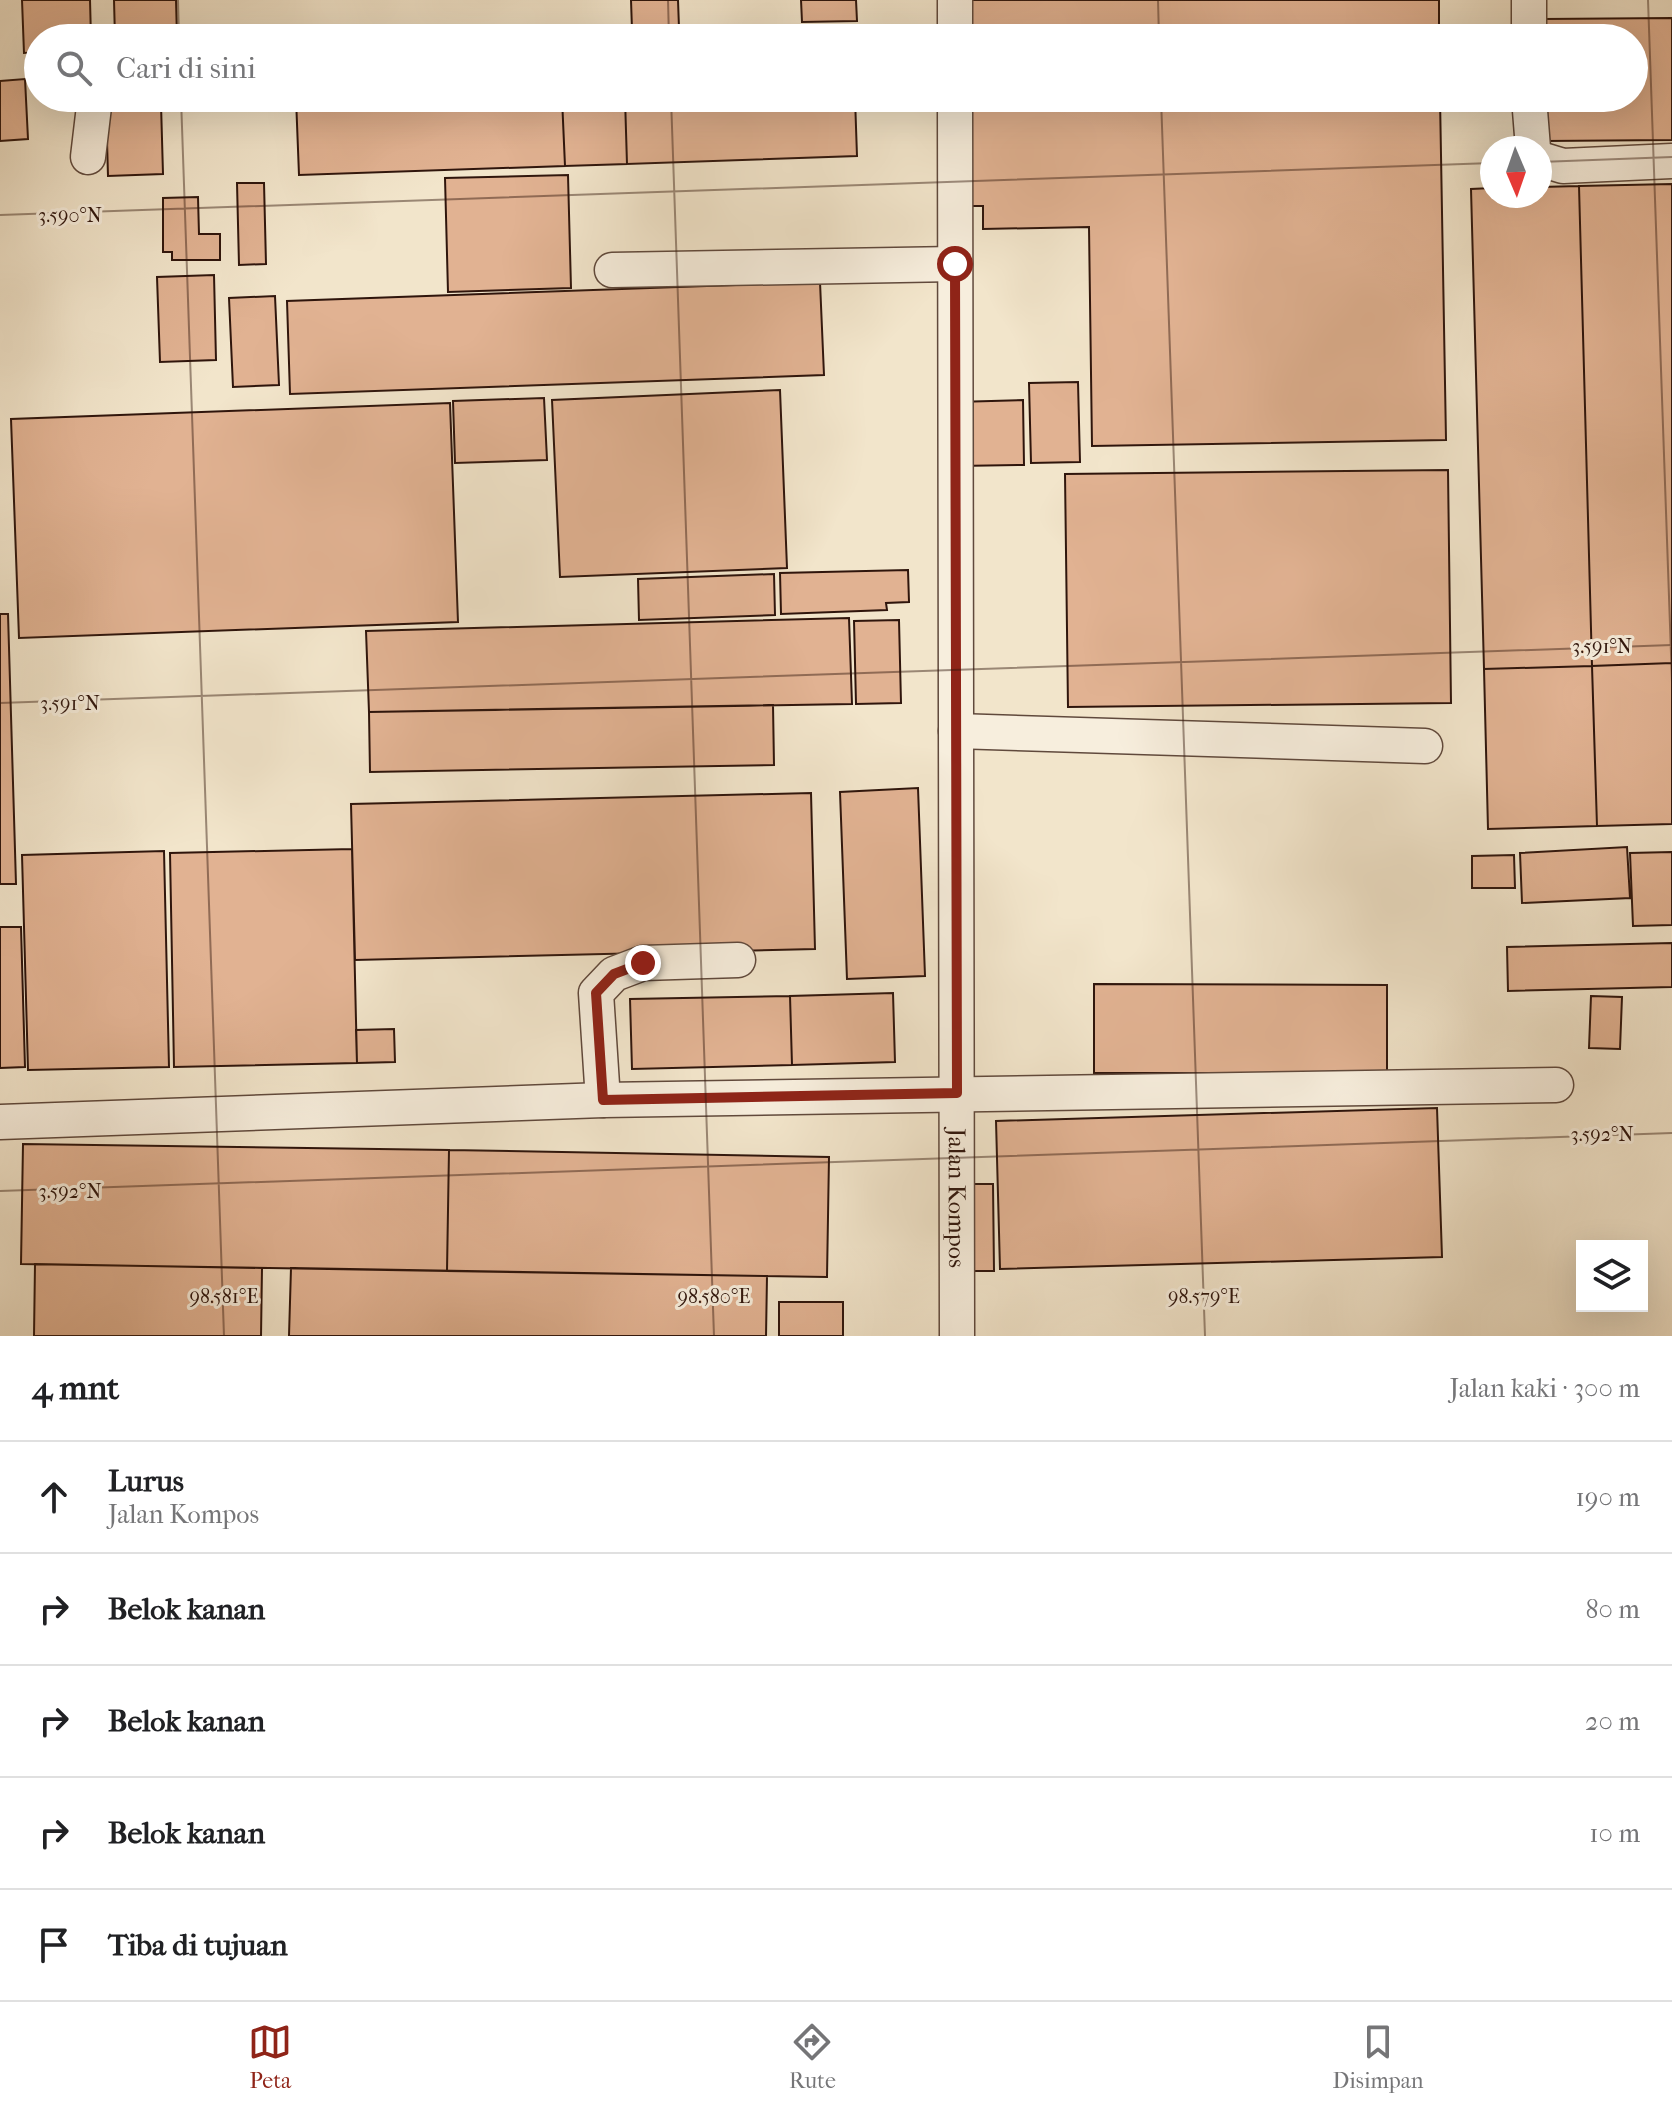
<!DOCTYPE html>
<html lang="id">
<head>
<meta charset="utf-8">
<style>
  :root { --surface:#fff; --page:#f2f2f2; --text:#202124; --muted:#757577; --line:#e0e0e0; --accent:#8f2418 }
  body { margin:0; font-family:"IM FELL French Canon",serif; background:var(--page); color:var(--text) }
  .controls { position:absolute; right:24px; bottom:24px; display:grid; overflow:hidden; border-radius:0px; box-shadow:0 8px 32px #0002 }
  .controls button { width:72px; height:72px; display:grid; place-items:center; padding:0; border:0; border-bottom:2px solid var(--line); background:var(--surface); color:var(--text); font:40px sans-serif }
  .compass { position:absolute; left:1480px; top:136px; width:72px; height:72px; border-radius:50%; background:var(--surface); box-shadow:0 8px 32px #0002; rotate:178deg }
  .stop { position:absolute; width:24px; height:24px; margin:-18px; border:6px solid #8f2418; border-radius:50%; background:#fff }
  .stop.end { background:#8f2418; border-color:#fff; box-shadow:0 2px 8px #0008 }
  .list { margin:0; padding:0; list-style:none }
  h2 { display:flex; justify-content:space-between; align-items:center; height:104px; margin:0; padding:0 32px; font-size:34px }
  h2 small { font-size:26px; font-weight:400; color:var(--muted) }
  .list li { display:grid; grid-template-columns:52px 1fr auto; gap:24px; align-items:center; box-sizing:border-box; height:112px; padding:0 32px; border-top:2px solid var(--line) }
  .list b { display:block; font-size:30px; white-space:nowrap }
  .list p { margin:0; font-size:26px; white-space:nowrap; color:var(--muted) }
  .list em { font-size:26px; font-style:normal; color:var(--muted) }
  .icon { flex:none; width:44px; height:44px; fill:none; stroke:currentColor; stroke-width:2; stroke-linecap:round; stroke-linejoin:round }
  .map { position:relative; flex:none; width:1672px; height:1336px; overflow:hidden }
  .search { position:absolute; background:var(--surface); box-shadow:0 8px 32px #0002; left:24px; right:24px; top:24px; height:88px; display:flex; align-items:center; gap:20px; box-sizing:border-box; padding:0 28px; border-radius:44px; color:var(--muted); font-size:30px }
  .sheet { height:664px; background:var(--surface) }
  nav { display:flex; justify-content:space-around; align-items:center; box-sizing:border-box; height:112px; border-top:2px solid var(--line); background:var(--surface); font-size:22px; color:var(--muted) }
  nav a { display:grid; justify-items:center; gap:4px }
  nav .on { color:var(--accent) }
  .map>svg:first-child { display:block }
  .building { fill:#e1b292; stroke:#2f150c; stroke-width:2 }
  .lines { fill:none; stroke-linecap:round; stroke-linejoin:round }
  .minor-casing { stroke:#60493c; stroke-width:37 }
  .minor { stroke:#f7eedd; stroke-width:34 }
  .route { stroke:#8f2418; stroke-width:10 }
  .ticks { fill:none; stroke:#2f150c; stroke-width:2; stroke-opacity:0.45 }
  .labels { text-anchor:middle; stroke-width:6; stroke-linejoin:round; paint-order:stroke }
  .street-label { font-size:24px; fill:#2f150c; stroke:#f7eedd }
  .ticks-label { font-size:20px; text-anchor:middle; fill:#2f150c; stroke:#f7eedd; stroke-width:6; stroke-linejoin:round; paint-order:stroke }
</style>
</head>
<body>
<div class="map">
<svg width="1672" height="1336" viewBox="0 0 1672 1336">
  <rect width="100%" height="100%" fill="#f2e5cb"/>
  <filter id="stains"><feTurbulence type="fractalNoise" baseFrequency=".0025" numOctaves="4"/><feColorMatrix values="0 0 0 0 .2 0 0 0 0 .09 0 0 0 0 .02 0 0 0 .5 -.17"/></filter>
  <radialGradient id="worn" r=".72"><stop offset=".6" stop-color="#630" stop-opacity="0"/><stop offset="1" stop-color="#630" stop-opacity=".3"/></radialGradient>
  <path class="building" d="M 22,0 L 90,0 L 91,38 L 38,38 L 38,52 L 24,53 Z
    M 114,0 L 176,0 L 177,38 L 115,38 Z
    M 631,0 L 678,0 L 679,28 L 632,30 Z
    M 801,0 L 856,0 L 857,21 L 802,22 Z
    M 968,0 L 1439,0 L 1439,38 L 968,38 Z
    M 1672,18 L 1672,140 L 1545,141 L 1545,98 L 1634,98 L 1634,38 L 1544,38 L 1544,19 Z
    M 25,79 L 28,139 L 0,141 L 0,81 Z
    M 296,98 L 562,98 L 565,166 L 299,175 Z
    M 562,98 L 625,98 L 627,164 L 565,166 Z
    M 625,98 L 855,98 L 857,156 L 627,164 Z
    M 969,98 L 1440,98 L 1446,440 L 1092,446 L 1089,227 L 983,229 L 983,206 L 971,206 Z
    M 161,104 L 163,174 L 108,176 L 106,106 Z
    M 568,175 L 571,288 L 448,292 L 445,178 Z
    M 237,183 L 264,183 L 266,264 L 239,265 Z
    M 1672,184 L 1672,663 L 1592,666 L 1579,186 Z
    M 1579,186 L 1592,666 L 1484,669 L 1471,189 L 1492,188 L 1492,196 L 1540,196 L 1540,187 Z
    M 198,197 L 199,234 L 220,234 L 220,260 L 172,260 L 172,252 L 163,252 L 163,198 Z
    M 214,275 L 216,360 L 160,362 L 157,277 Z
    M 820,282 L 824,375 L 290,394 L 287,301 Z
    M 275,296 L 279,385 L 233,387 L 229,298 Z
    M 1078,382 L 1080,462 L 1031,463 L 1029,383 Z
    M 780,390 L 787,568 L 560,577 L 552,400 Z
    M 544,398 L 547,460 L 455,463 L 453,401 Z
    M 1023,400 L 1024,465 L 958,466 L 956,402 Z
    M 450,403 L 458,622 L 19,638 L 11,419 Z
    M 1448,470 L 1451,703 L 1068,707 L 1065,474 Z
    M 908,570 L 909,602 L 886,603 L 887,610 L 781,614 L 780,573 Z
    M 774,574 L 775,615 L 639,620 L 638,579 Z
    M 0,614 L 8,614 L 16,884 L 0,884 Z
    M 849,618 L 852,704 L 369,712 L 366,631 Z
    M 899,620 L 901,703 L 856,704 L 854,621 Z
    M 1672,663 L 1672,824 L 1597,826 L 1592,666 Z
    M 1592,666 L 1597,826 L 1488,829 L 1484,669 Z
    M 773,705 L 774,765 L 370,772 L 369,712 Z
    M 918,788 L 925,976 L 847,979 L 840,792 Z
    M 811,793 L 815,949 L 355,960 L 351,804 Z
    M 1627,847 L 1630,898 L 1522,903 L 1520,853 Z
    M 352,849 L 357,1063 L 174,1067 L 170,853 Z
    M 164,851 L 169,1067 L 28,1070 L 22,855 Z
    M 1672,852 L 1672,925 L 1633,926 L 1630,853 Z
    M 1514,855 L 1515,888 L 1472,888 L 1472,856 Z
    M 0,927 L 21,927 L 25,1067 L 0,1068 Z
    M 1672,943 L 1672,987 L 1508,991 L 1507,947 Z
    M 1094,984 L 1387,985 L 1387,1073 L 1094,1073 Z
    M 893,993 L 895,1062 L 792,1065 L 790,996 Z
    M 790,996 L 792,1065 L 632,1069 L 630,999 Z
    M 1591,996 L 1622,997 L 1620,1049 L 1589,1048 Z
    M 394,1029 L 395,1062 L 357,1063 L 356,1030 Z
    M 1437,1108 L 1442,1257 L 1000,1269 L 996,1121 Z
    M 23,1144 L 449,1150 L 447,1271 L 21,1264 Z
    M 449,1150 L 829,1157 L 827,1277 L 447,1271 Z
    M 973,1184 L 993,1184 L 994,1271 L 973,1271 Z
    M 35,1264 L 262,1268 L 261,1336 L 34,1336 Z
    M 291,1268 L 767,1276 L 766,1336 L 289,1336 Z
    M 779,1302 L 843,1302 L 843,1336 L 779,1336 Z"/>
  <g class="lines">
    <defs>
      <g id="minor">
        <path d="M 955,0 L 955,38"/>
        <path d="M 1529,0 L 1529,38"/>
        <path id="s1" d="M 955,98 L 957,1336"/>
        <path d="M 1529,98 L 1533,148"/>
        <path d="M 88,157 L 95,98"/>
        <path d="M 1540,159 L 1563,166 L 1672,161"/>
        <path d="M 612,270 L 955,264"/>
        <path d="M 956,731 L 1425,746"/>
        <path d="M 603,1100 L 596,993 L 614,974 L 643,963 L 738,960"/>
        <path d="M 0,1122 L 603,1100 L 1556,1085"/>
      </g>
    </defs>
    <use href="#minor" class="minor-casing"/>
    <use href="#minor" class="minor"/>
  </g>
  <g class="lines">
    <path class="route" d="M 643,963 L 614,974 L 596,993 L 603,1100 L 957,1093 L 955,264"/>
  </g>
  <path class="ticks" d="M 178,0 L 179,38M 668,0 L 669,38M 1158,0 L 1159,38M 1648,0 L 1672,682M 181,98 L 224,1336M 671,98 L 714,1336M 1161,98 L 1205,1336M 1540,162 L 1672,157M 0,215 L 1492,163M 0,703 L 1672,645M 0,1191 L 1672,1133"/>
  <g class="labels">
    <g class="street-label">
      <text dy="8" stroke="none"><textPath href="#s1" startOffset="1100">Jalan Kompos</textPath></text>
    </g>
  </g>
  <g class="ticks-label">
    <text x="70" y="222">3.590°N</text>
    <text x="1602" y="653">3.591°N</text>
    <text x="70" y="710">3.591°N</text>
    <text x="1602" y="1141">3.592°N</text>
    <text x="70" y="1198">3.592°N</text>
    <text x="224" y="1303">98.581°E</text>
    <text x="714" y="1303">98.580°E</text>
    <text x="1204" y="1303">98.579°E</text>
  </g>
  <rect width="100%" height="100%" filter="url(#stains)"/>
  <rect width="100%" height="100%" fill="url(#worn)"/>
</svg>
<div class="controls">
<button><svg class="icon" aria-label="layers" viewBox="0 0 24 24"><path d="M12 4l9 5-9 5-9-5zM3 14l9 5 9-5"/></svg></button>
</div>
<svg class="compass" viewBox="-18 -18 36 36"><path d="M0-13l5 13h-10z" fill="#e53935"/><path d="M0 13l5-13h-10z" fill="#757577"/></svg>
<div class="stop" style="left:955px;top:264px"></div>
<div class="stop end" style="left:643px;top:963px"></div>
<div class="search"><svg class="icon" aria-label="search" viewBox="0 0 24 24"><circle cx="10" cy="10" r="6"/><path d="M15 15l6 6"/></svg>Cari di sini</div>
</div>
<section class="sheet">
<h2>4 mnt<small>Jalan kaki · 300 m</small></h2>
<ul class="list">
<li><svg class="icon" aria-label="ahead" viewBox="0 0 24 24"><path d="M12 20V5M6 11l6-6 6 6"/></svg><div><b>Lurus</b><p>Jalan Kompos</p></div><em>190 m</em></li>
<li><svg class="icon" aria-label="right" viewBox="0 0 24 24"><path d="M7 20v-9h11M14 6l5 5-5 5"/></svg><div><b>Belok kanan</b></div><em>80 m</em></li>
<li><svg class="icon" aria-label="right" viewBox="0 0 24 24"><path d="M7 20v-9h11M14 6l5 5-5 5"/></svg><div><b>Belok kanan</b></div><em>20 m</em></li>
<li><svg class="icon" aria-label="right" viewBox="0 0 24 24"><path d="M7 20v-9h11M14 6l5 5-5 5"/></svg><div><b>Belok kanan</b></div><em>10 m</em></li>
<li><svg class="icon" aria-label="arrive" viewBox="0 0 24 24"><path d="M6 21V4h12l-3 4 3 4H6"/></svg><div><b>Tiba di tujuan</b></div></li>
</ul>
</section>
<nav>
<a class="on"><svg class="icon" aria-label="map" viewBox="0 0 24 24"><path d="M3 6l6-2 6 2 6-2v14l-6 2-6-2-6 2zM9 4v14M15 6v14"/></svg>Peta</a>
<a><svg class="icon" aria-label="directions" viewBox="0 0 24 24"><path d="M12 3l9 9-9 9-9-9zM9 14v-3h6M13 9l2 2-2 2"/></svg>Rute</a>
<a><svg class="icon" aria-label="saved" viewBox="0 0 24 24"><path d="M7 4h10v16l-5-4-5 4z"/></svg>Disimpan</a>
</nav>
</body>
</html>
